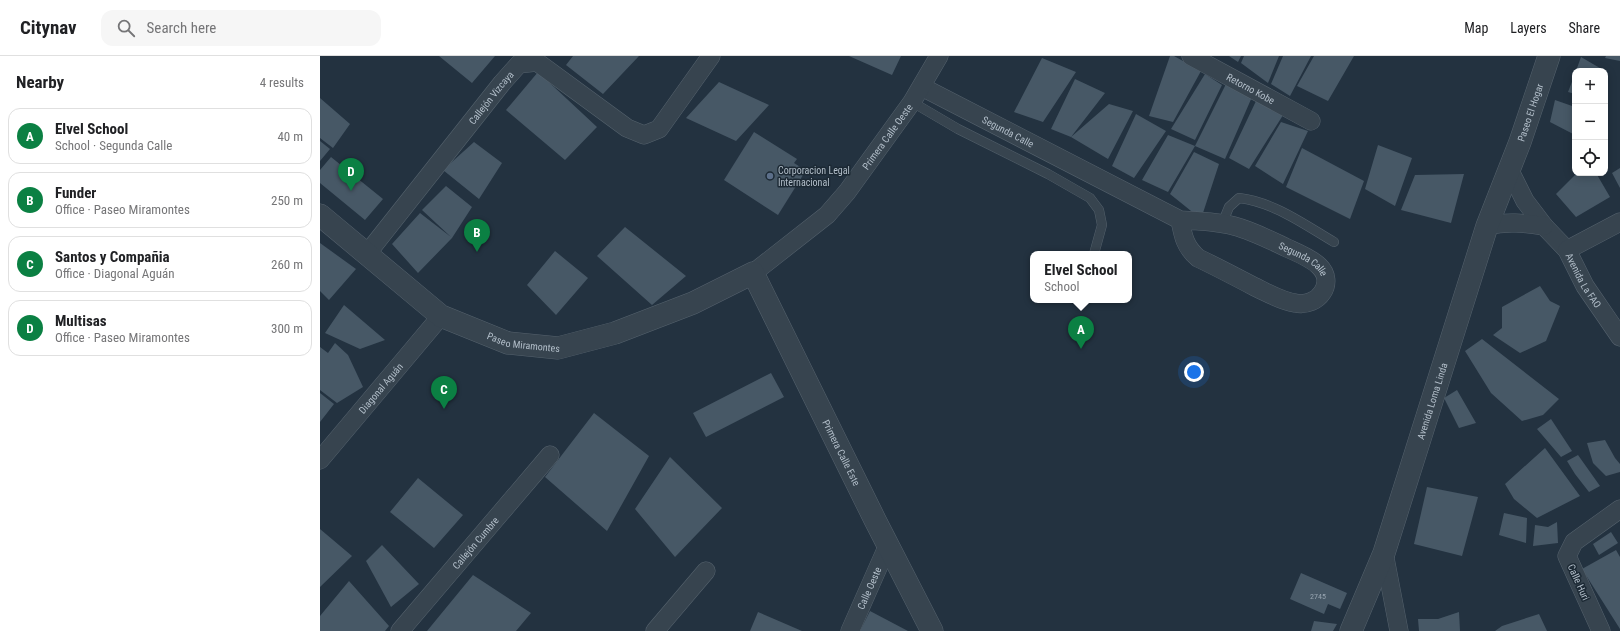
<!DOCTYPE html>
<html lang="en">
<head>
<meta charset="utf-8">
<style>
  :root { --surface:#fff; --page:#f6f6f6; --text:#202124; --muted:#757577; --line:#e0e0e0; --accent:#0b8043 }
  body { margin:0; font-family:"Roboto Condensed",sans-serif; background:var(--page); color:var(--text) }
  .controls { position:absolute; right:12px; top:12px; display:grid; overflow:hidden; border-radius:8px; box-shadow:0 2px 10px #0003 }
  .controls button { width:36px; height:36px; display:grid; place-items:center; padding:0; border:0; border-bottom:1px solid var(--line); background:var(--surface); color:var(--text); font:20px sans-serif }
  .you { position:absolute; left:874px; top:316px; width:14px; height:14px; margin:-10px; border:3px solid #fff; border-radius:50%; background:#1a73e8; box-shadow:0 0 0 6px #1a73e833 }
  .badge { display:grid; place-items:center; width:26px; height:26px; border-radius:50%; background:var(--accent); color:#fff; font-size:13px; font-weight:700 }
  .pin { position:absolute; translate:-50% -33px; filter:drop-shadow(0 1px 2px #0008) }
  .pin::after { content:''; position:absolute; top:21px; width:14px; height:12px; background:inherit; clip-path:polygon(0 0,100% 0,50% 100%) }
  .popup { position:absolute; left:710px; top:195px; width:102px; height:52px; box-sizing:border-box; display:grid; place-content:center; border-radius:8px; background:var(--surface); filter:drop-shadow(0 1px 3px #0005); font-size:13px; white-space:nowrap; color:var(--muted) }
  .popup b { font-size:15px; color:var(--text) }
  .popup::after { content:''; position:absolute; left:50%; top:100%; margin-left:-8px; border:8px solid transparent; border-top-color:var(--surface) }
  .list { margin:0; padding:0; list-style:none }
  h2 { display:flex; justify-content:space-between; align-items:center; height:52px; margin:0; padding:0 16px; font-size:17px }
  h2 small { font-size:13px; font-weight:400; color:var(--muted) }
  .list li { display:grid; grid-template-columns:26px 1fr auto; gap:12px; align-items:center; box-sizing:border-box; height:56px; margin:0 8px 8px; padding:0 8px; border:1px solid var(--line); border-radius:12px }
  .list b { display:block; font-size:15px; white-space:nowrap }
  .list p { margin:0; font-size:13px; white-space:nowrap; color:var(--muted) }
  .list em { font-size:13px; font-style:normal; color:var(--muted) }
  .icon { flex:none; width:22px; height:22px; fill:none; stroke:currentColor; stroke-width:2; stroke-linecap:round; stroke-linejoin:round }
  .map { position:relative; flex:none; width:1300px; height:575px; overflow:hidden }
  header { display:flex; align-items:center; gap:24px; box-sizing:border-box; height:56px; padding:0 20px; background:var(--surface); border-bottom:1px solid var(--line) }
  header strong { font-size:19px }
  nav { display:flex; gap:22px; margin-inline-start:auto; font-size:14px }
  .search { width:280px; height:36px; background:var(--page); display:flex; align-items:center; gap:10px; box-sizing:border-box; padding:0 14px; border-radius:12px; color:var(--muted); font-size:15px }
  main { display:flex }
  aside { flex:1; background:var(--surface) }
  .map>svg:first-child { display:block }
  .building { fill:#475866 }
  .lines { fill:none; stroke-linecap:round; stroke-linejoin:round }
  .service-casing { stroke:#55626d; stroke-width:10 }
  .minor-casing { stroke:#55626d; stroke-width:19 }
  .tertiary-casing { stroke:#55626d; stroke-width:23 }
  .service { stroke:#37444f; stroke-width:9 }
  .minor { stroke:#37444f; stroke-width:18 }
  .tertiary { stroke:#37444f; stroke-width:22 }
  .service-dot { fill:#5c6f8a; stroke:#1c2934; stroke-width:1.5 }
  .labels { text-anchor:middle; stroke-width:3; stroke-linejoin:round; paint-order:stroke }
  .number-label { font-size:8px; fill:#98a5b1 }
  .street-label { font-size:10px; fill:#b3bfca; stroke:#1c2934 }
  .poi-label { font-size:10px; fill:#b3bfca; stroke:#1c2934; text-anchor:start }
</style>
</head>
<body>
<header>
<strong>Citynav</strong>
<div class="search"><svg class="icon" aria-label="search" viewBox="0 0 24 24"><circle cx="10" cy="10" r="6"/><path d="M15 15l6 6"/></svg>Search here</div>
<nav><a>Map</a><a>Layers</a><a>Share</a></nav>
</header>
<main>
<aside>
<h2>Nearby<small>4 results</small></h2>
<ul class="list">
<li><span class="badge">A</span><div><b>Elvel School</b><p>School · Segunda Calle</p></div><em>40 m</em></li>
<li><span class="badge">B</span><div><b>Funder</b><p>Office · Paseo Miramontes</p></div><em>250 m</em></li>
<li><span class="badge">C</span><div><b>Santos y Compañia</b><p>Office · Diagonal Aguán</p></div><em>260 m</em></li>
<li><span class="badge">D</span><div><b>Multisas</b><p>Office · Paseo Miramontes</p></div><em>300 m</em></li>
</ul>
</aside>
<div class="map">
<svg width="1300" height="575" viewBox="0 0 1300 575">
  <rect width="100%" height="100%" fill="#233240"/>
  <path class="building" d="M 119,0 L 175,0 L 152,27 Z
    M 253,0 L 319,0 L 283,38 L 246,9 Z
    M 529,0 L 581,0 L 572,19 Z
    M 850,0 L 854,0 L 881,15 L 853,66 L 829,60 Z
    M 909,0 L 921,0 L 918,6 Z
    M 924,0 L 959,0 L 948,27 L 921,7 Z
    M 963,0 L 991,0 L 970,40 L 951,28 Z
    M 994,0 L 1034,0 L 1008,45 L 977,30 Z
    M 1286,0 L 1300,0 L 1300,5 L 1285,2 Z
    M 1261,1 L 1285,15 L 1256,15 Z
    M 722,2 L 756,16 L 723,66 L 694,56 Z
    M 218,16 L 277,71 L 245,104 L 186,54 Z
    M 885,18 L 902,29 L 875,84 L 851,73 Z
    M 1255,18 L 1255,38 L 1248,36 Z
    M 755,23 L 785,37 L 751,81 L 731,73 Z
    M 399,26 L 449,49 L 416,85 L 366,62 Z
    M 906,28 L 932,41 L 905,103 L 875,90 Z
    M 0,42 L 30,68 L 13,92 L 0,82 Z
    M 1235,44 L 1255,51 L 1255,79 L 1230,66 Z
    M 936,45 L 965,56 L 929,113 L 909,102 Z
    M 789,48 L 813,55 L 788,103 L 751,81 Z
    M 816,58 L 846,75 L 814,122 L 792,110 Z
    M 961,66 L 988,75 L 963,128 L 935,110 Z
    M 434,76 L 477,103 L 474,107 L 485,114 L 483,119 L 458,159 L 404,124 Z
    M 848,79 L 875,90 L 848,136 L 822,124 Z
    M 0,85 L 10,93 L 0,105 Z
    M 154,86 L 182,107 L 159,143 L 123,114 Z
    M 1058,89 L 1092,102 L 1075,150 L 1045,133 Z
    M 982,92 L 1044,125 L 1030,163 L 966,131 Z
    M 874,96 L 899,108 L 881,163 L 850,138 Z
    M 11,101 L 63,143 L 45,164 L 0,127 L 0,114 Z
    M 1300,112 L 1300,132 L 1292,117 Z
    M 1257,117 L 1276,117 L 1290,141 L 1256,161 L 1236,138 Z
    M 1144,118 L 1131,167 L 1081,154 L 1095,119 Z
    M 126,130 L 152,151 L 132,182 L 98,217 L 72,188 L 100,157 L 131,181 L 102,154 Z
    M 305,171 L 366,220 L 332,249 L 277,200 Z
    M 0,187 L 36,213 L 9,244 L 0,235 Z
    M 235,195 L 268,222 L 236,259 L 207,229 Z
    M 1220,230 L 1230,245 L 1240,250 L 1226,285 L 1200,297 L 1173,279 L 1182,272 L 1182,251 Z
    M 24,249 L 65,284 L 40,293 L 5,277 Z
    M 1162,283 L 1239,343 L 1223,359 L 1202,365 L 1171,337 L 1145,295 Z
    M 15,287 L 28,299 L 43,331 L 17,347 L 0,334 L 0,291 L 8,297 Z
    M 451,317 L 464,341 L 386,381 L 373,357 Z
    M 1137,334 L 1156,367 L 1139,372 L 1124,342 Z
    M 0,337 L 14,348 L 0,366 Z
    M 274,357 L 329,400 L 287,475 L 225,421 Z
    M 1231,363 L 1252,395 L 1241,401 L 1217,373 Z
    M 1285,384 L 1295,402 L 1300,408 L 1300,416 L 1286,420 L 1273,407 L 1267,387 Z
    M 1225,392 L 1260,440 L 1217,462 L 1194,443 L 1185,428 Z
    M 1258,399 L 1280,430 L 1269,436 L 1255,418 L 1247,405 Z
    M 350,401 L 402,452 L 355,501 L 315,453 Z
    M 98,422 L 143,459 L 114,492 L 70,456 Z
    M 1107,431 L 1158,441 L 1142,500 L 1094,488 Z
    M 1184,457 L 1207,462 L 1206,487 L 1179,479 Z
    M 1237,466 L 1238,487 L 1213,490 L 1215,469 L 1228,471 Z
    M 0,473 L 32,500 L 0,531 Z
    M 1291,476 L 1298,487 L 1279,499 L 1273,488 Z
    M 62,489 L 99,528 L 71,551 L 46,505 Z
    M 1296,494 L 1300,501 L 1300,573 L 1262,513 Z
    M 981,517 L 1027,537 L 1020,553 L 1008,548 L 1004,558 L 970,543 Z
    M 153,519 L 211,557 L 196,575 L 107,575 Z
    M 29,525 L 69,570 L 65,575 L 0,575 L 0,560 Z
    M 550,555 L 588,575 L 540,575 Z
    M 438,556 L 482,575 L 430,575 Z
    M 1139,556 L 1140,575 L 1099,575 L 1098,563 L 1118,563 Z
    M 1219,558 L 1227,575 L 1175,575 L 1182,570 Z
    M 994,565 L 1017,568 L 1013,575 L 991,575 Z"/>
  <g class="lines">
    <defs>
      <path id="service" d="M 592,46 L 638,73 L 728,118 L 770,142 L 779,154 L 782,169 L 774,198
        M 902,168 L 909,151 L 919,142 C 954,146 985,169 1014,186"/>
      <g id="minor">
        <path id="s1" d="M 871,0 L 991,65"/>
        <path id="s2" d="M 602,31 L 860,164 C 878,165 896,165 914,170 C 933,175 950,184 967,192 C 978,197 991,202 999,210 C 1016,226 999,252 975,247 C 961,245 948,237 935,231 C 916,221 897,211 878,202 C 865,191 863,180 860,164"/>
        <path id="s3" d="M 1189,113 L 1205,145 L 1224,170 L 1247,194 L 1265,230 L 1300,281"/>
        <path d="M 1167,170 C 1186,165 1204,167 1224,170"/>
        <path d="M 1247,194 L 1300,166"/>
        <path id="s4" d="M 46,199 L 182,27 L 199,8 L 217,6 L 307,72 L 324,79 L 339,73 L 391,0"/>
        <path id="s5" d="M 433,217 L 507,159 L 527,136 L 592,46 L 619,0"/>
        <path id="s6" d="M 0,404 L 121,260"/>
        <path d="M 1064,497 L 1079,575"/>
        <path id="s7" d="M 80,575 L 230,399"/>
        <path d="M 335,575 L 386,515"/>
        <path id="s8" d="M 530,575 L 568,489"/>
        <path d="M 1281,575 L 1247,500 L 1254,486 L 1300,453"/>
      </g>
      <g id="tertiary">
        <path id="s9" d="M 0,159 L 121,260 L 188,287 L 238,292 L 295,277 L 373,247 L 433,217 L 555,464 L 612,575"/>
        <path id="s10" d="M 1031,575 L 1064,497 L 1167,170 L 1200,86 L 1229,0"/>
      </g>
    </defs>
    <use href="#service" class="service-casing"/>
    <use href="#minor" class="minor-casing"/>
    <use href="#tertiary" class="tertiary-casing"/>
    <use href="#service" class="service"/>
    <use href="#minor" class="minor"/>
    <use href="#tertiary" class="tertiary"/>
  </g>
  <circle class="service-dot" cx="450" cy="120" r="4"/>
  <g class="labels">
    <g class="number-label">
      <text x="998" y="543">2745</text>
    </g>
    <g class="street-label">
      <text dy="4" stroke="none"><textPath href="#s1" startOffset="68">Retorno Kobe</textPath></text>
      <text dy="4" stroke="none"><textPath href="#s4" startOffset="201">Callejón Vizcaya</textPath></text>
      <text dy="4" stroke="none"><textPath href="#s10" startOffset="549">Paseo El Hogar</textPath></text>
      <text dy="4" stroke="none"><textPath href="#s2" startOffset="97">Segunda Calle</textPath></text>
      <text dy="4" stroke="none"><textPath href="#s5" startOffset="193">Primera Calle Oeste</textPath></text>
      <text dy="4" stroke="none"><textPath href="#s2" startOffset="422">Segunda Calle</textPath></text>
      <text dy="4" stroke="none"><textPath href="#s3" startOffset="135">Avenida La FAO</textPath></text>
      <text dy="4" stroke="none"><textPath href="#s9" startOffset="245">Paseo Miramontes</textPath></text>
      <text dy="4" stroke="none"><textPath href="#s6" startOffset="94">Diagonal Aguán</textPath></text>
      <text dy="4" stroke="none"><textPath href="#s10" startOffset="244">Avenida Loma Linda</textPath></text>
      <text dy="4" stroke="none"><textPath href="#s9" startOffset="690">Primera Calle Este</textPath></text>
      <text dy="4" stroke="none"><textPath href="#s7" startOffset="116">Callejón Cumbre</textPath></text>
      <text transform="translate(1259 526) rotate(66)" y="4">Calle Huri</text>
      <text dy="4" stroke="none"><textPath href="#s8" startOffset="47">Calle Oeste</textPath></text>
    </g>
    <g class="poi-label">
      <text x="458" y="118">Corporacion Legal<tspan x="458" dy="12">Internacional</tspan></text>
    </g>
  </g>
</svg>
<div class="controls">
<button>+</button>
<button>−</button>
<button><svg class="icon" aria-label="locate" viewBox="0 0 24 24"><circle cx="12" cy="12" r="6"/><path d="M12 2v4M12 18v4M2 12h4M18 12h4"/></svg></button>
</div>
<div class="you"></div>
<div class="pin badge" style="left:761px;top:293px">A</div>
<div class="popup"><b>Elvel School</b>School</div>
<div class="pin badge" style="left:157px;top:196px">B</div>
<div class="pin badge" style="left:124px;top:353px">C</div>
<div class="pin badge" style="left:31px;top:135px">D</div>
</div>
</main>
</body>
</html>
